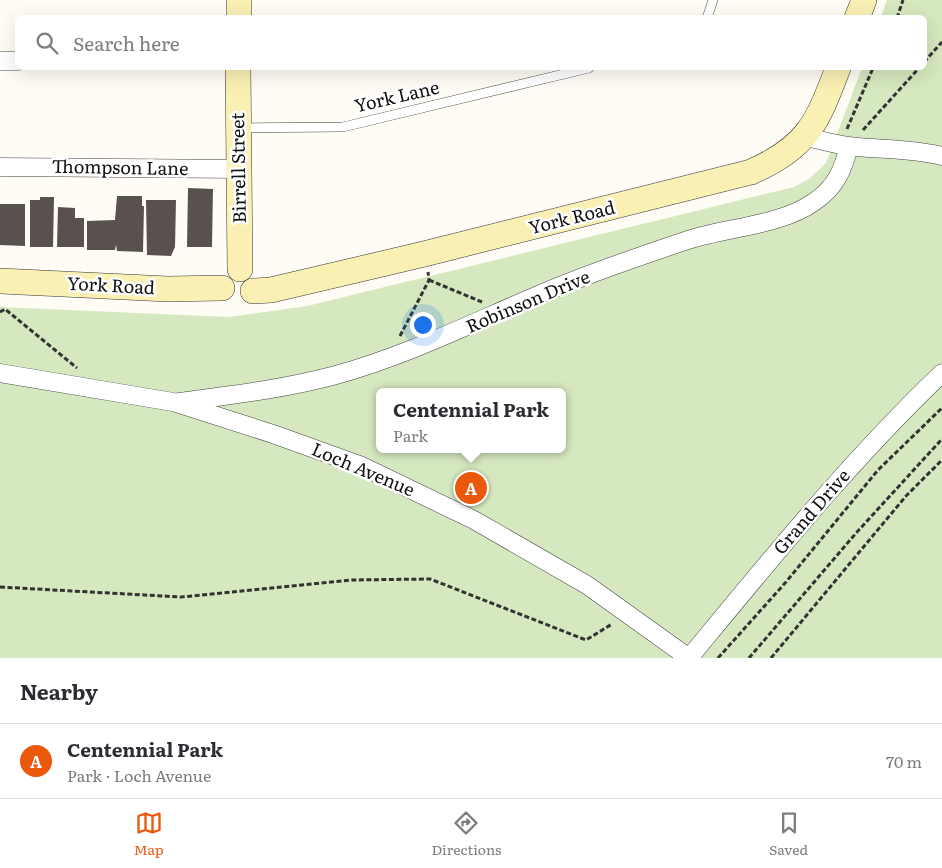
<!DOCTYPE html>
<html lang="en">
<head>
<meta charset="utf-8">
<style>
  :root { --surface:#fff; --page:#f2f2f3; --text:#2b2b33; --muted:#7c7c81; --line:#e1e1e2; --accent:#ea580c }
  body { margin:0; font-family:Literata,serif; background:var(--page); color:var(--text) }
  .you { position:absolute; left:422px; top:324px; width:18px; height:18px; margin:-12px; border:4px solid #fff; border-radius:50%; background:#1a73e8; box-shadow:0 0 0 8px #1a73e833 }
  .badge { display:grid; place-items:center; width:32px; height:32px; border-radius:50%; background:var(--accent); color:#fff; font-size:16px; font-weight:700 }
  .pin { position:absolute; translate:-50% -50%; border:2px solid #fff; box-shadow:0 1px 5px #0006 }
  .popup { position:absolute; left:376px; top:388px; width:190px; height:65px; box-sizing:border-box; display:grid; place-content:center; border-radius:8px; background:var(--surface); filter:drop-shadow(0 1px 4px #0005); font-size:16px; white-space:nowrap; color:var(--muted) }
  .popup b { font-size:19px; color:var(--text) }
  .popup::after { content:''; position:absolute; left:50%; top:100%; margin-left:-10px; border:10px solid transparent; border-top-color:var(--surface) }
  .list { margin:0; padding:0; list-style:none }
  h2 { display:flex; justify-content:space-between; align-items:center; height:65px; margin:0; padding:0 20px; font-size:21px }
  h2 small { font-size:16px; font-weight:400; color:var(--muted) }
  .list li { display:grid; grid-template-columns:32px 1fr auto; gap:15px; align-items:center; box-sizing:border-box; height:75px; padding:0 20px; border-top:1px solid var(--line) }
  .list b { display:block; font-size:19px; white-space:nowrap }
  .list p { margin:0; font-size:16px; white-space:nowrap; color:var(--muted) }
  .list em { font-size:16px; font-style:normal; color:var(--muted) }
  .icon { flex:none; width:28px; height:28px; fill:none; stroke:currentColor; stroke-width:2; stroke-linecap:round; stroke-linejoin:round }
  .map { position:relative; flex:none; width:942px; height:658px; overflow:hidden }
  .search { position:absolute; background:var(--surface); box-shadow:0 5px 20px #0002; left:15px; right:15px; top:15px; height:55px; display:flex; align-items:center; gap:12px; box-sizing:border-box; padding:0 18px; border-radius:8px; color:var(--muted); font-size:19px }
  .sheet { height:140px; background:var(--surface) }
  nav { display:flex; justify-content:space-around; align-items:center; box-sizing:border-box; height:70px; border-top:1px solid var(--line); background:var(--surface); font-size:14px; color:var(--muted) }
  nav a { display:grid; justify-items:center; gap:2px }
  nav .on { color:var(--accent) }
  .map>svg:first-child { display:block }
  .grass { fill:#d6e8bf; fill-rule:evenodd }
  .building { fill:#59514d }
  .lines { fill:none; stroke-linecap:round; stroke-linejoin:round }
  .lane-casing { stroke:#444; stroke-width:10 }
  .street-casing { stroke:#444; stroke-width:19 }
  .secondary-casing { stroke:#333; stroke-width:26 }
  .path { stroke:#333; stroke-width:3; stroke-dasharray:5 2.5; stroke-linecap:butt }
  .lane { stroke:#fff; stroke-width:9 }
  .street { stroke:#fff; stroke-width:18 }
  .secondary { stroke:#faf0b4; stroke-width:25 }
  .labels { text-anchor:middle; stroke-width:5; stroke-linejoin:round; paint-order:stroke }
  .street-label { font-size:18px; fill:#111; stroke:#fff }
</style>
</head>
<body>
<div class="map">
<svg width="942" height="658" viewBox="0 0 942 658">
  <rect width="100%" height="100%" fill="#fefcf5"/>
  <path class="grass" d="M 887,0 L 942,0 L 942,658 L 0,658 L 0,307 L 229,317 L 307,306 L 794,187 L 809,179 L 826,163 L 862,68 L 924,68 L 924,18 L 881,17 ZM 380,392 L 562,392 L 562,449 L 380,449 Z"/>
  <path class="building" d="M 188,188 L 213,189 L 212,247 L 187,247 Z
    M 117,196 L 142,196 L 142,206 L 144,206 L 143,252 L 117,251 L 116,245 L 115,250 L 87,250 L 87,221 L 115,220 Z
    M 40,197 L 54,197 L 53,247 L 30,247 L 30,200 L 40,200 Z
    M 146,200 L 176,200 L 175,247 L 171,256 L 147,255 Z
    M 0,204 L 25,204 L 25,246 L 0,245 Z
    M 58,207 L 75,208 L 75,218 L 84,218 L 84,247 L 57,247 Z"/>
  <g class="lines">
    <defs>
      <path id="lane" d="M 707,18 L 713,0
        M 241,128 L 343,127 L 589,68"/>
      <path id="street" d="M 0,61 L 18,61
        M 806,137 C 820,140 834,144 848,146 C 881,150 909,148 942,156
        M 0,167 L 241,169
        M 0,373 L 173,402 L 273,434 L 362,466 L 474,520 L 587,585 L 689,658
        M 179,402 C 232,395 284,389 336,375 C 408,355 474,322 543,293 C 590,273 640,256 688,240 C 727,227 780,226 814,202 C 836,187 843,170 849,146
        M 689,658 C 770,560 850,461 942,373"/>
      <path id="secondary" d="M 239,18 L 239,0
        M 857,18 L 864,0
        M 238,68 L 240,269
        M 0,281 L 168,289 L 222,288
        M 253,291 L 271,290 L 424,254 L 751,172 C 808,147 817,123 838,68"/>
    </defs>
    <use href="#lane" class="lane-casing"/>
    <use href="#street" class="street-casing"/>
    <use href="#secondary" class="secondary-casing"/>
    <path class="path" d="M 897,18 L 903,0
      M 924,62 L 942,42
      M 847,129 L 873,68
      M 863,130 L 919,68
      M 429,280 L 482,302
      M 0,312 L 5,309 L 77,368
      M 400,336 L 429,280 L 428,272
      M 0,587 L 181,597 L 352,580 L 430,579 L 586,640 L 612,624
      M 718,658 L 786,582 L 878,470 L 942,408
      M 749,658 L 857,532 L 942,439
      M 771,658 L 906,496 L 942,460"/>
    <use href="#lane" class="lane"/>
    <use href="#street" class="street"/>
    <use href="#secondary" class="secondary"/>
  </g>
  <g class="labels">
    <g class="street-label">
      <text transform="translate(397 97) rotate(-13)" y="6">York Lane</text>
      <text transform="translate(120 168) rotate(1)" y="6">Thompson Lane</text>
      <text transform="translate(239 168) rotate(-91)" y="6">Birrell Street</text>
      <text transform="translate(572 218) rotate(-14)" y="6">York Road</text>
      <text transform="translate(111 286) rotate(3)" y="6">York Road</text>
      <text transform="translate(528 302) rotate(-23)" y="6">Robinson Drive</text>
      <text transform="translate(363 470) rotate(23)" y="6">Loch Avenue</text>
      <text transform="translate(812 512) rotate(-49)" y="6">Grand Drive</text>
    </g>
  </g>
</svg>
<div class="you"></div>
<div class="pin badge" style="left:471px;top:488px">A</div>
<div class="popup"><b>Centennial Park</b>Park</div>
<div class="search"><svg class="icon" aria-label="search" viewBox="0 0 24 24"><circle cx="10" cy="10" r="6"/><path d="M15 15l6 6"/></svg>Search here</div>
</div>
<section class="sheet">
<h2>Nearby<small></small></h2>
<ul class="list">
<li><span class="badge">A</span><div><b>Centennial Park</b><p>Park · Loch Avenue</p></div><em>70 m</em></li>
</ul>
</section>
<nav>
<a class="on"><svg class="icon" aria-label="map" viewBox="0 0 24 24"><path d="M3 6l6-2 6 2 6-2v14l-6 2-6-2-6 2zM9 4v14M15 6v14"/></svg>Map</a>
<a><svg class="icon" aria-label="directions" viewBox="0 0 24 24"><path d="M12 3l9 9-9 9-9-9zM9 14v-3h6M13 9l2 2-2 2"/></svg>Directions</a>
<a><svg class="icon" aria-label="saved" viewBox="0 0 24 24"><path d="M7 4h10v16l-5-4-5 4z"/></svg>Saved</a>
</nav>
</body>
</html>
